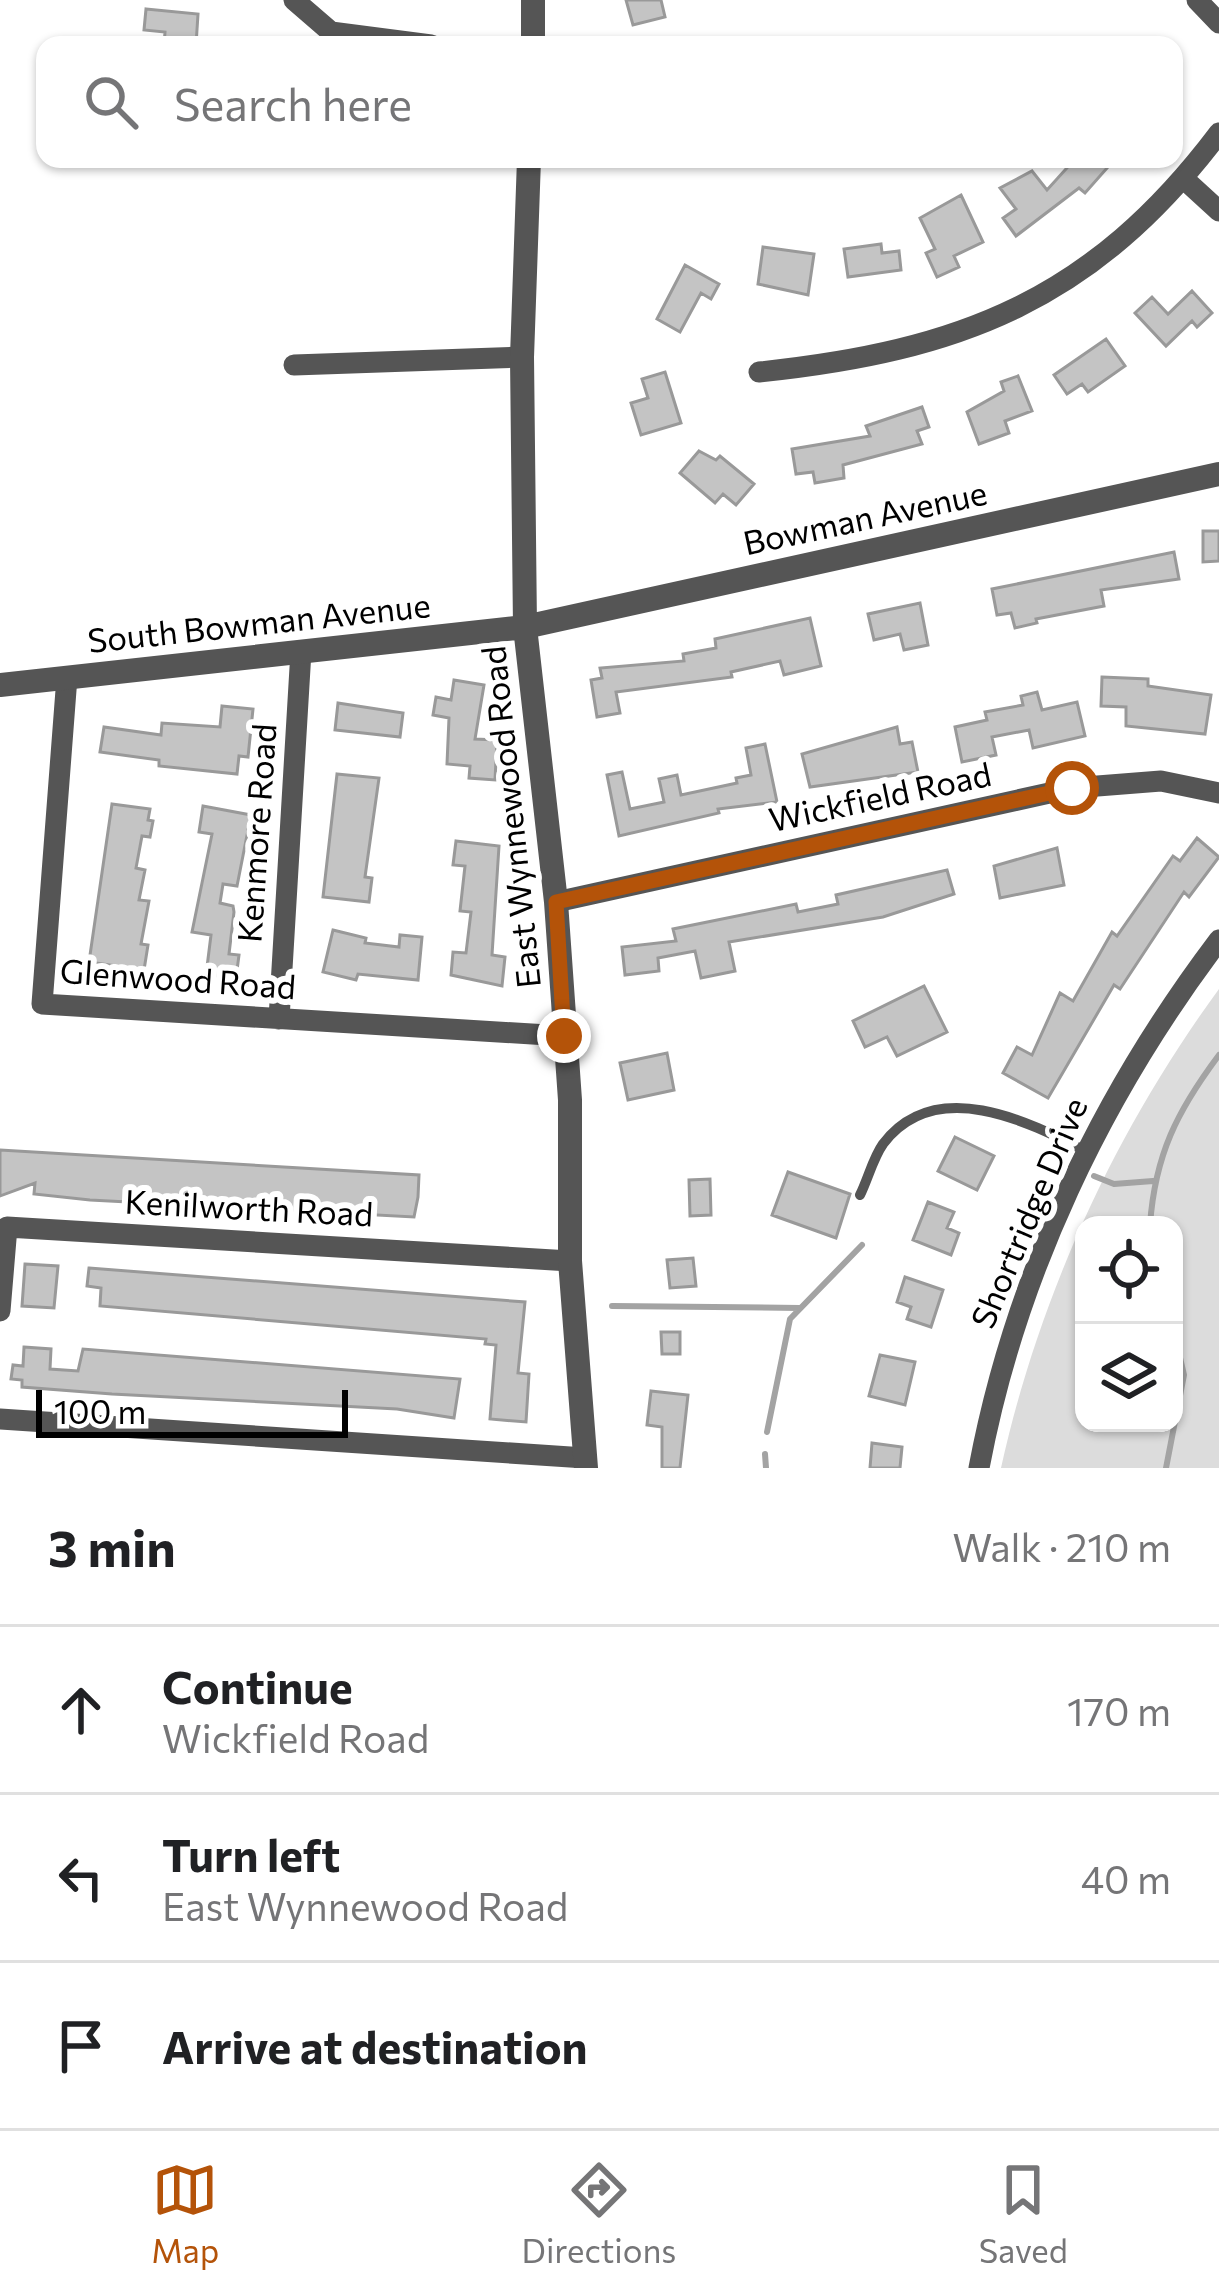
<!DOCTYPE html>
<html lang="en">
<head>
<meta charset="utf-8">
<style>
  :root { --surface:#fff; --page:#f2f2f2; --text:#202124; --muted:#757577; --line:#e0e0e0; --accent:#b45309 }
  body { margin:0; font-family:Commissioner,sans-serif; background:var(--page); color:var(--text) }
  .controls { position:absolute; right:36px; bottom:36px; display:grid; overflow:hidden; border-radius:24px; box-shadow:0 3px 9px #0004 }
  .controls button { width:108px; height:108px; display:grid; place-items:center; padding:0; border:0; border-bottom:3px solid var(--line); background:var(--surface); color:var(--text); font:60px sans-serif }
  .scale { position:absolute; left:36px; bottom:30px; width:312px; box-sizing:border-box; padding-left:12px; border:6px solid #000; border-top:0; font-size:33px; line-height:42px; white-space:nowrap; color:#000; -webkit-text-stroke:9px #fff; paint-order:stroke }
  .stop { position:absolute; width:36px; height:36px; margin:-27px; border:9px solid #b45309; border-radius:50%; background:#fff }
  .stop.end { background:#b45309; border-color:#fff; box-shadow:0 3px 12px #0008 }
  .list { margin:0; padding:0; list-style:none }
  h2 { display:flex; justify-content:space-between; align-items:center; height:156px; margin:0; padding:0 48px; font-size:51px }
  h2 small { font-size:39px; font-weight:400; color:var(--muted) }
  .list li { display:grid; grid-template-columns:78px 1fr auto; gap:36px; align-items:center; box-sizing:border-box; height:168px; padding:0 48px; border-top:3px solid var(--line) }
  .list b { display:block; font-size:45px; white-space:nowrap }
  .list p { margin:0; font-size:39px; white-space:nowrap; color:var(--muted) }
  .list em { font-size:39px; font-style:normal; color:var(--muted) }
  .icon { flex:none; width:66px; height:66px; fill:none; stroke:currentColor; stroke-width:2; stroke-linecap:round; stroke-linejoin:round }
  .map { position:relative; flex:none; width:1219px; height:1468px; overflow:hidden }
  .search { position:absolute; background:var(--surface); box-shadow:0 3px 9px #0004; left:36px; right:36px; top:36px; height:132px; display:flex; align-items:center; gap:30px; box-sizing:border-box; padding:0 42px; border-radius:24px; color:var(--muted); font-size:45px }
  .sheet { height:660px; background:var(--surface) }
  nav { display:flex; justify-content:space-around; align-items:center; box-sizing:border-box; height:168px; border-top:3px solid var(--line); background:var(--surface); font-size:33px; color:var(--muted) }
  nav a { display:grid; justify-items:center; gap:6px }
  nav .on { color:var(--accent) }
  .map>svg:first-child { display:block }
  .green { fill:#dcdcdc; fill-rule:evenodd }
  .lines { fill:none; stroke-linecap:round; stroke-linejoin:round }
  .stream { stroke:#a3a3a3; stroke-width:6 }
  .building { fill:#c4c4c4; stroke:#999; stroke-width:3 }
  .service { stroke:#555; stroke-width:10 }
  .minor { stroke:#555; stroke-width:21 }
  .tertiary { stroke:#555; stroke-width:24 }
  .route { stroke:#b45309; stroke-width:15 }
  .labels { text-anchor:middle; stroke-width:12; stroke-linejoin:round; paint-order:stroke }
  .street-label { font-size:33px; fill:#000; stroke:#fff }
</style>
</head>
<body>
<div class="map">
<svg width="1219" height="1468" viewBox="0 0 1219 1468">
  <rect width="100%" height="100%" fill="#fff"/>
  <path class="green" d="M 1219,989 L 1219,1468 L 1001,1468 C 1039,1296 1115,1131 1219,989 ZM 1084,1225 L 1174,1225 L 1174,1423 L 1084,1423 Z"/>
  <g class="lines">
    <path class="stream" d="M 1094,1176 L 1114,1184 L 1153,1181
      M 1150,1225 C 1155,1155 1177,1111 1219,1055
      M 612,1306 L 800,1308
      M 767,1432 L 790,1319 L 862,1245
      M 765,1454 L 766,1468
      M 1166,1468 L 1184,1375 L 1174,1332"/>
  </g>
  <path class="building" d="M 626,0 L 661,0 L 665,17 L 633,25 Z
    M 146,9 L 198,14 L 196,45 L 164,45 L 165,32 L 144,30 Z
    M 1075,159 L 1115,159 L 1085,193 L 1079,188 L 1016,236 L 1003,218 L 1016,209 L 1000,188 L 1032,171 L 1047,190 Z
    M 961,195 L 983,242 L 954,256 L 959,267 L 937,277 L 926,253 L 935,249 L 920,218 Z
    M 881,244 L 882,253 L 899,251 L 901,270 L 848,277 L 844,249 Z
    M 763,247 L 814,254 L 808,295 L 758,284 Z
    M 685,265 L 719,284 L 711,299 L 701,293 L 680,332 L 657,319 Z
    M 1192,291 L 1212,313 L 1197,327 L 1192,321 L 1166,346 L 1135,313 L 1152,297 L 1168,314 Z
    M 1106,339 L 1125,366 L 1088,392 L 1082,384 L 1067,394 L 1054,375 Z
    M 665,372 L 681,423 L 641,435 L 631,403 L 648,398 L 642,379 Z
    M 1018,376 L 1032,411 L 1005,421 L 1009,433 L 979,444 L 967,412 L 1004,391 L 1001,382 Z
    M 922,407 L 929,427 L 917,431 L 922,444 L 843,465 L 844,478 L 815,483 L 813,472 L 796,474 L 792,449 L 870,436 L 866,426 Z
    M 699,451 L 716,460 L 720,456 L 754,484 L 736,505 L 723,494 L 715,503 L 680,473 Z
    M 1203,531 L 1219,531 L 1219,561 L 1203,562 Z
    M 1174,552 L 1179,579 L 1101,590 L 1104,606 L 1036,619 L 1037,623 L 1015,628 L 1011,613 L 997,615 L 992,589 Z
    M 920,603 L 928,645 L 904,650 L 900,634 L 874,640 L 868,614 Z
    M 810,618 L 821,666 L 784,675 L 780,661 L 731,672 L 732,677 L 616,692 L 620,713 L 597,717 L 591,680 L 602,678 L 600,668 L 684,661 L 683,654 L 716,648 L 715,639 Z
    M 1102,677 L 1148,679 L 1148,686 L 1211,695 L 1205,734 L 1126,726 L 1126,707 L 1101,706 Z
    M 454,680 L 484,685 L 475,739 L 497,740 L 495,780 L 469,778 L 470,766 L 447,764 L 449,718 L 433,715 L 436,697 L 451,700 Z
    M 1037,692 L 1042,710 L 1077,702 L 1085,736 L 1033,748 L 1029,730 L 992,737 L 996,755 L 962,762 L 955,727 L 987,720 L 985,712 L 1023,705 L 1021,696 Z
    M 338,703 L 403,713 L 400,737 L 335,730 Z
    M 222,706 L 253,709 L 248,757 L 239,756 L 237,774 L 159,766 L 159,760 L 100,752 L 104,727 L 161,735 L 162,723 L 220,727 Z
    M 897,727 L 900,744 L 912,742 L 918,772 L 810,787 L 802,754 Z
    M 765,744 L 777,802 L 718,809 L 719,813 L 619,836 L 607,775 L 622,772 L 630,809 L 664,802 L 659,779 L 677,775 L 681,795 L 737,783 L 736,778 L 751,775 L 746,748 Z
    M 337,774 L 379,778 L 365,877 L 372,878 L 369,902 L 323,897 Z
    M 112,804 L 150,809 L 148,820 L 153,821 L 150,837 L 142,836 L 136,868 L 145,870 L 139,900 L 149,901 L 141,944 L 148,945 L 144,970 L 89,962 Z
    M 203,806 L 251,815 L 237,886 L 223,884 L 220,903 L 233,906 L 234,912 L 229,954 L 239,955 L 236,978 L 206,975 L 211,935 L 192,932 L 212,834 L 199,832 Z
    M 1197,838 L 1219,857 L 1189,897 L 1184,892 L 1120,989 L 1114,985 L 1048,1098 L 1003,1073 L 1017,1047 L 1032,1055 L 1060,993 L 1073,1001 L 1112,932 L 1117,936 L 1173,856 L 1180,861 Z
    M 456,841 L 499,846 L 492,955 L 505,957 L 502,986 L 451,975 L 453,952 L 466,953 L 471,912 L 460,911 L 465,866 L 453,865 Z
    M 1057,848 L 1064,885 L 1000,898 L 994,866 Z
    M 947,870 L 954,894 L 883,917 L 729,942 L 735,971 L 701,978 L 695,951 L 658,958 L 659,971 L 625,975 L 622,947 L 676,941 L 673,929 L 796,904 L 798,912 L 838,904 L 836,895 Z
    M 333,930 L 366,938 L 365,943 L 399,947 L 400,935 L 422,937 L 418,980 L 358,974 L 356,980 L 323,972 Z
    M 924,986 L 947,1032 L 897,1056 L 887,1037 L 865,1047 L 853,1021 Z
    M 667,1053 L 674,1090 L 628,1100 L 620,1063 Z
    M 955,1137 L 994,1156 L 977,1190 L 938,1171 Z
    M 0,1150 L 419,1175 L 418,1197 L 414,1217 L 90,1200 L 34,1194 L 35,1183 L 0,1196 Z
    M 788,1172 L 850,1194 L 836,1238 L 772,1215 Z
    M 710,1179 L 711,1215 L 690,1216 L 689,1180 Z
    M 928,1202 L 954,1212 L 947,1228 L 959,1233 L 951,1255 L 913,1240 Z
    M 693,1258 L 696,1286 L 670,1288 L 667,1260 Z
    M 25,1264 L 58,1266 L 54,1308 L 22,1306 Z
    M 89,1268 L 525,1302 L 518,1373 L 529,1374 L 526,1422 L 490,1419 L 496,1345 L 485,1344 L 486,1339 L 100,1306 L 101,1288 L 87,1286 Z
    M 905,1277 L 943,1290 L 931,1327 L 907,1319 L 911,1307 L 897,1302 Z
    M 661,1332 L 680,1332 L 680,1354 L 662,1354 Z
    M 24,1347 L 51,1349 L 50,1369 L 78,1371 L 83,1349 L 460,1379 L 454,1418 L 397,1409 L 112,1394 L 22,1387 L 22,1380 L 11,1379 L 13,1365 L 23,1366 Z
    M 880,1355 L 915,1362 L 905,1405 L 869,1396 Z
    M 651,1391 L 688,1395 L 680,1468 L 662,1468 L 662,1427 L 647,1425 Z
    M 872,1443 L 902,1447 L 900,1468 L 870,1468 Z"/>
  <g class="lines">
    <path class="service" d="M 860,1195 C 868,1179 873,1158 883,1144 C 935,1075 1028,1121 1087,1152"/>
    <path class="minor" d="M 294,0 L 331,32 L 431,45
      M 1197,0 L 1219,23
      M 1184,179 L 1219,211
      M 294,365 L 522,357
      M 759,372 C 961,351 1093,300 1219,133
      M 67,677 L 42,1004 L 564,1036
      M 556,902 L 1072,788 L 1161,781 L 1219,793
      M 279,1019 L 301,651
      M 0,1311 L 7,1227 L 570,1261
      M 0,1419 L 585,1458
      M 979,1468 C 1015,1276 1101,1096 1219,940"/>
    <path class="tertiary" d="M 533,45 L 533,0
      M 529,159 L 522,357 L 525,627 L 556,902 L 570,1100 L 570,1261 L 586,1468
      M 0,685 L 525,627 L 1219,474"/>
  </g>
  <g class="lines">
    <path class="route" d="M 564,1036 L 556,902 L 1072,788"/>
  </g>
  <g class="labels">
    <g class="street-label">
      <text transform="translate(865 518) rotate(-12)" y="12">Bowman Avenue</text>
      <text transform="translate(259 623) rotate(-6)" y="12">South Bowman Avenue</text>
      <text transform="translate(880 797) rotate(-12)" y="12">Wickfield Road</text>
      <text transform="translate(511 817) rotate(-96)" y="12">East Wynnewood Road</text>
      <text transform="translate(257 833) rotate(-86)" y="12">Kenmore Road</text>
      <text transform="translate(178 979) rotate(4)" y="12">Glenwood Road</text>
      <text transform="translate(249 1208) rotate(3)" y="12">Kenilworth Road</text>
      <text transform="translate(1029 1213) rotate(-67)" y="12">Shortridge Drive</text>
    </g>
  </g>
</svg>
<div class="controls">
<button><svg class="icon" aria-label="locate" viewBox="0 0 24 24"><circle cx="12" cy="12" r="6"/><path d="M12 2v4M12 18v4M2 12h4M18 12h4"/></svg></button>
<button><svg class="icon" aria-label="layers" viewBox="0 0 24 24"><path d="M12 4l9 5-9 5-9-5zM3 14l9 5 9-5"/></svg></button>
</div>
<div class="scale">100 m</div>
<div class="stop" style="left:1072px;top:788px"></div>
<div class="stop end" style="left:564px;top:1036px"></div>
<div class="search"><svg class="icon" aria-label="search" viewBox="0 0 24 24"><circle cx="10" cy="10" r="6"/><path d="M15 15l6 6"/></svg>Search here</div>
</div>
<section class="sheet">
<h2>3 min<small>Walk · 210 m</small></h2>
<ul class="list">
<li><svg class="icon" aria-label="ahead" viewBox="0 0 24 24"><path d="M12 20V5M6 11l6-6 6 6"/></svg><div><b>Continue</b><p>Wickfield Road</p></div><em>170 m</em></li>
<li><svg class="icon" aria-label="left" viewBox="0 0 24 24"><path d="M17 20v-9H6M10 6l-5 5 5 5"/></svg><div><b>Turn left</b><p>East Wynnewood Road</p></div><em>40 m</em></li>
<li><svg class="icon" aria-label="arrive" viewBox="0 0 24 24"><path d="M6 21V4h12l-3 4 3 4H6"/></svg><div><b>Arrive at destination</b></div></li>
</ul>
</section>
<nav>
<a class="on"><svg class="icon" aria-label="map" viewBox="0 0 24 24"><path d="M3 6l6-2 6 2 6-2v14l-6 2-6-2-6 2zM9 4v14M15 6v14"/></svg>Map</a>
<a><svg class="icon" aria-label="directions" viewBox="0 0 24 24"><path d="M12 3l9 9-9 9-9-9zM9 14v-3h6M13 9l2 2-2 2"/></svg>Directions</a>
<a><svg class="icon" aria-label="saved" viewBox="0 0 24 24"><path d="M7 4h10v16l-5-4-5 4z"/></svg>Saved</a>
</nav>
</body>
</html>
